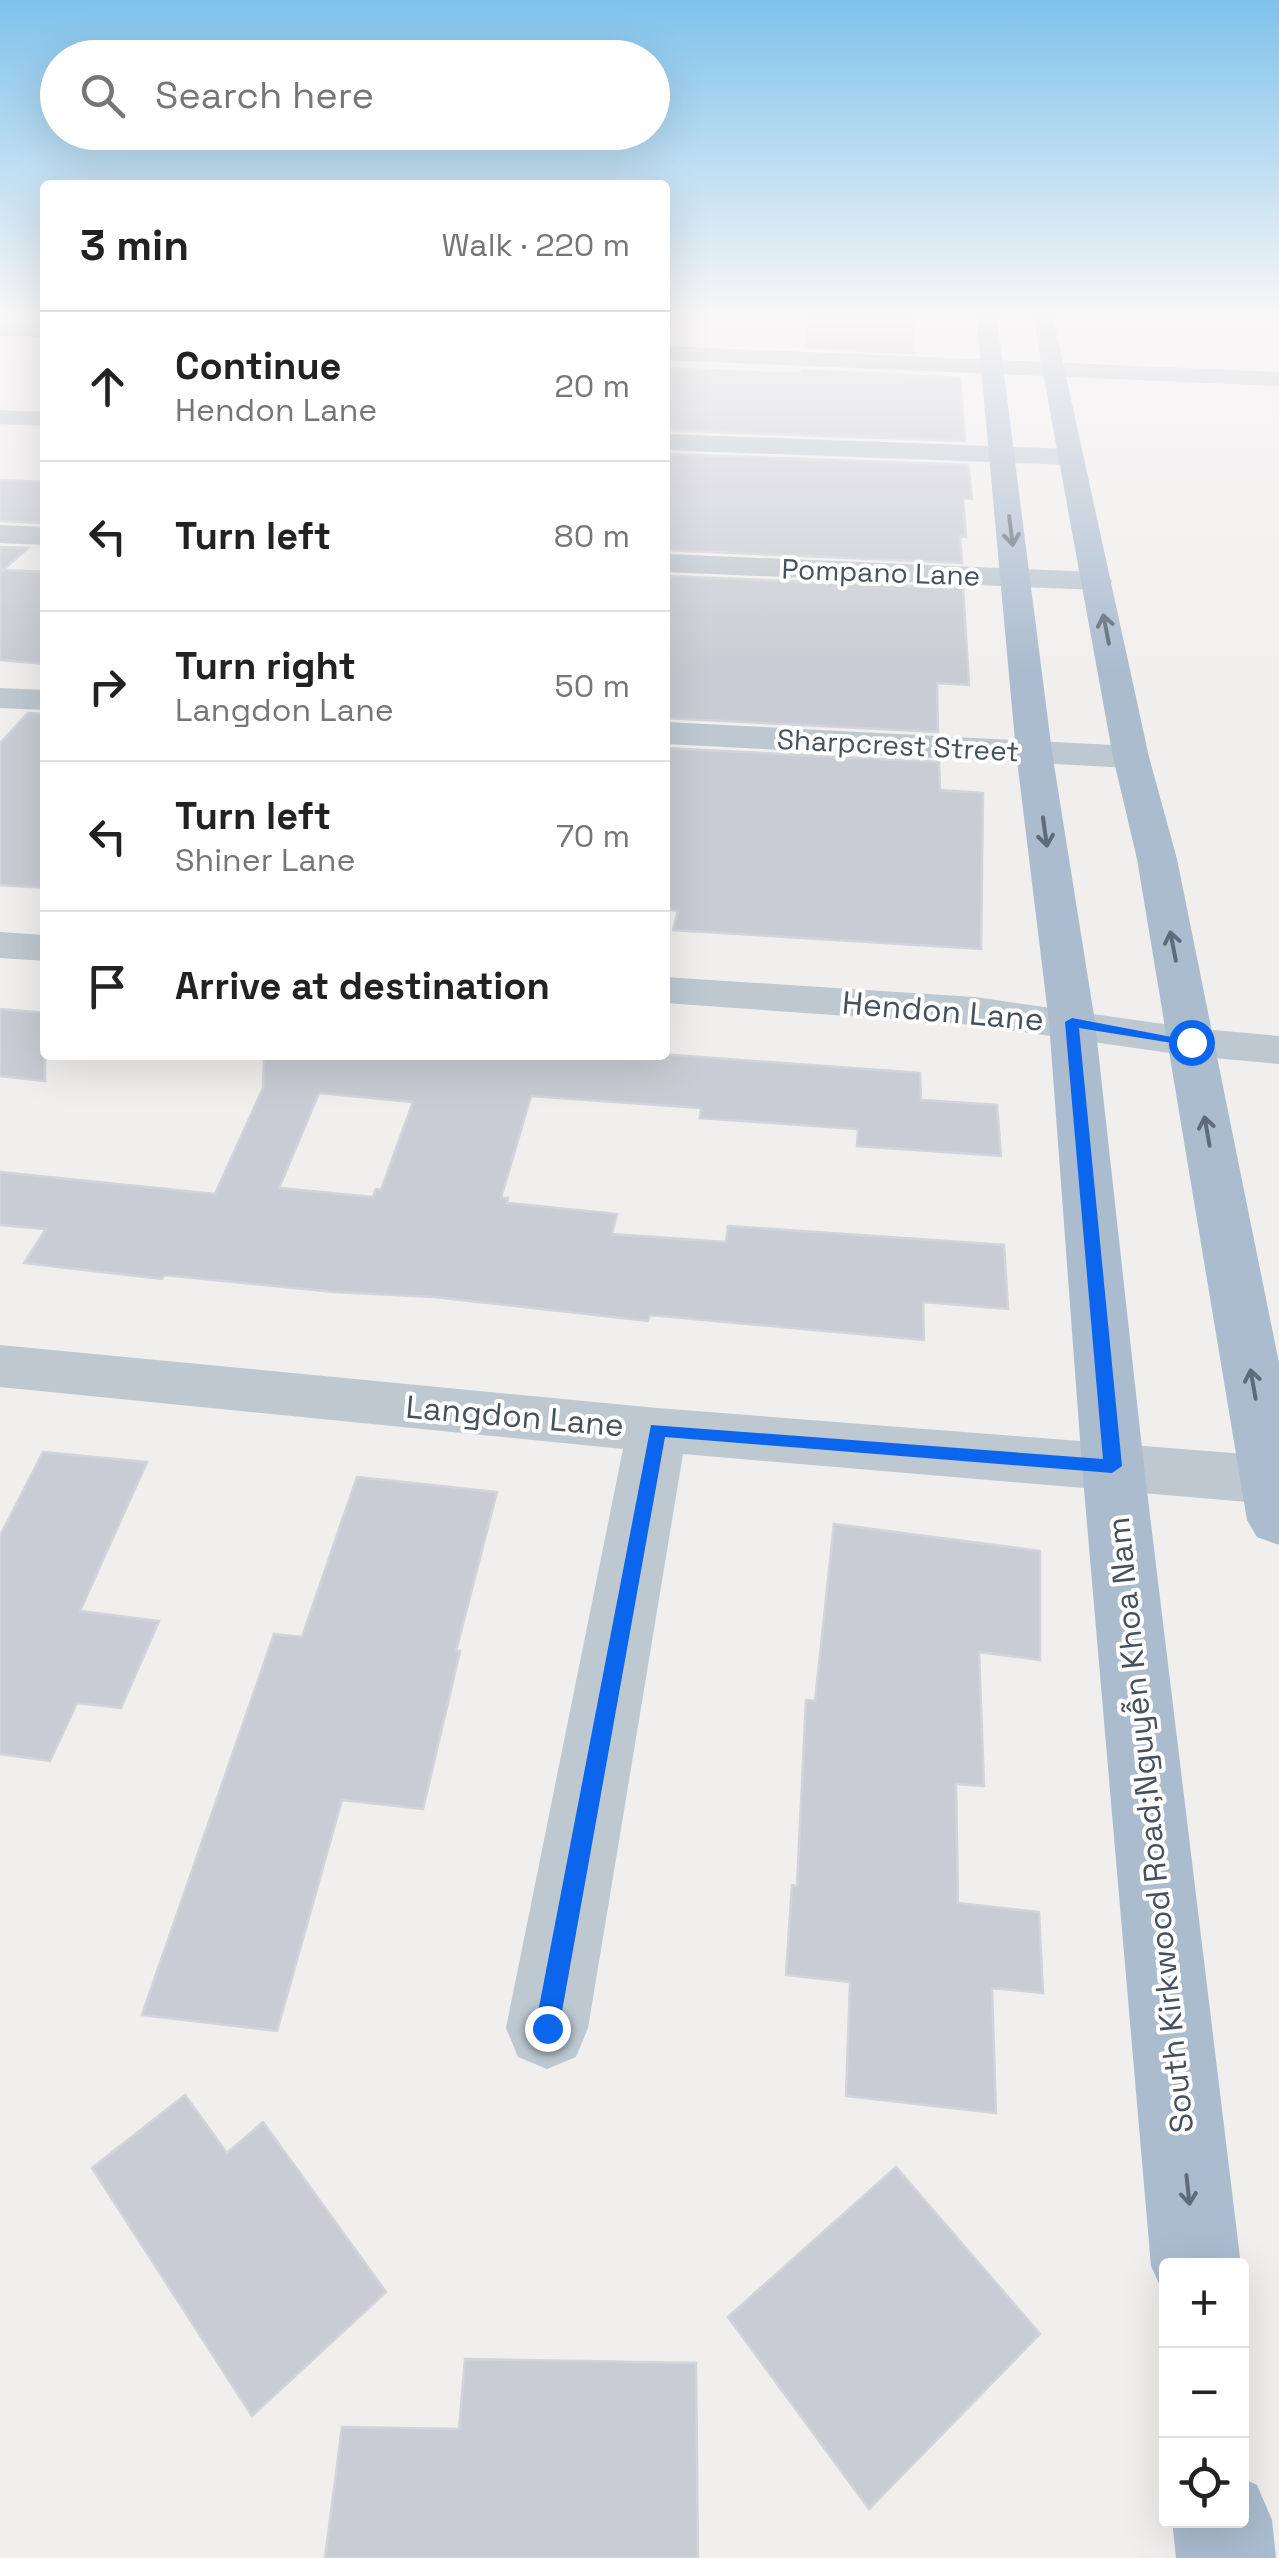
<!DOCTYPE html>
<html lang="en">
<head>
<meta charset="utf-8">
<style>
  :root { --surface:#fff; --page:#f2f2f2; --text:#222; --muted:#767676; --line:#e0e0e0 }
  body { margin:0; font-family:"Space Grotesk",sans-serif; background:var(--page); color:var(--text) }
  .controls { position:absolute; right:30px; bottom:30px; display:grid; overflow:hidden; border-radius:10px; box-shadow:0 10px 40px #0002 }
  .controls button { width:90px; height:90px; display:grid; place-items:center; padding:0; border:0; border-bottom:2px solid var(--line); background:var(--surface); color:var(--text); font:50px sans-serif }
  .stop { position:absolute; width:30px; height:30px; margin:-22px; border:8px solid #0c66ed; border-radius:50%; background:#fff }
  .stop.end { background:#0c66ed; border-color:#fff; box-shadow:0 2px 10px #0008 }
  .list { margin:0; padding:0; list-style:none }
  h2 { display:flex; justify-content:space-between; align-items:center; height:130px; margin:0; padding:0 40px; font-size:42px }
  h2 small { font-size:32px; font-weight:400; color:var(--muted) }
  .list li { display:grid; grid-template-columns:65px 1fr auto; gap:30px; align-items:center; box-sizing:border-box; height:150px; padding:0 40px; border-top:2px solid var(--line) }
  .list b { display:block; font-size:38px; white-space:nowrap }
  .list p { margin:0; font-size:32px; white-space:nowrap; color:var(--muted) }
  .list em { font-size:32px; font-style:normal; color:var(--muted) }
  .icon { flex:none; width:55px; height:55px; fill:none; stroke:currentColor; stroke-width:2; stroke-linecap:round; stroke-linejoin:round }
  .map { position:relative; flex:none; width:1279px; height:2558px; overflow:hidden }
  .search { position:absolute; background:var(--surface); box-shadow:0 10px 40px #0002; left:40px; top:40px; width:630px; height:110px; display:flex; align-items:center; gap:25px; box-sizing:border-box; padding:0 35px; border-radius:55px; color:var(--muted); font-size:38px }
  .panel { position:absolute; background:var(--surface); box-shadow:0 10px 40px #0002; left:40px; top:180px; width:630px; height:880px; border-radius:10px }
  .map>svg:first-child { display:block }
  .building { fill:#c9ccd4; stroke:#d1d4da; stroke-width:2.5; fill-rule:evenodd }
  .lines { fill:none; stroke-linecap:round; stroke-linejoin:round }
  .minor { fill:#bdc8d1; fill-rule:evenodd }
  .major { fill:#abbccf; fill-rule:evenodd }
  .oneway { stroke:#5e6c7a }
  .route { fill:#0c66ed }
  .labels { text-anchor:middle; stroke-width:8; stroke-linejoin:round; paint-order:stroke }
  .far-street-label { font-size:28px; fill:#45515d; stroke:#fff }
  .street-label { font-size:32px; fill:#45515d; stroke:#fff }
</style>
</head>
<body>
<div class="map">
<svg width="1279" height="2558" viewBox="0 0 1279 2558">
  <rect width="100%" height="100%" fill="#f1eeee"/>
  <path class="building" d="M 809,312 L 912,314 L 914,353 L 805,348 Z
    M 665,368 L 775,373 L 802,373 L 803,370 L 960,378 L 965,441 L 665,430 Z
    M 665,454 L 968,465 L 972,499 L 963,498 L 966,537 L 960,536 L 962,563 L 665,550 Z
    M 0,480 L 45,482 L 45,523 L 0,521 Z
    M 0,547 L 28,548 L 3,570 L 45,572 L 45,664 L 0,660 Z
    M 665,576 L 963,588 L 969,685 L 937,683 L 938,732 L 665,718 Z
    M 28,713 L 45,714 L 45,888 L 0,885 L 0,743 Z
    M 665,748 L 939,762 L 940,790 L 983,793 L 981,949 L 673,930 L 678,911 L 665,909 Z
    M 0,1009 L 45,1013 L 45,1081 L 0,1076 Z
    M 264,1055 L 673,1055 L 920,1073 L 921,1100 L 997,1105 L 1001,1156 L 857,1146 L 858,1129 L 700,1118 L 701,1108 L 531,1096 L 501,1198 L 508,1198 L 507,1203 L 617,1214 L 612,1234 L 726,1242 L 728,1226 L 1004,1245 L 1008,1309 L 923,1302 L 924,1340 L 650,1315 L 648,1321 L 434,1297 L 334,1292 L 164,1275 L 162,1279 L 24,1263 L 46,1229 L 0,1225 L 0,1172 L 215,1194 L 263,1088 ZM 319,1093 L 413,1102 L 381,1190 L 376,1189 L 373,1197 L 279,1188 Z
    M 43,1452 L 147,1462 L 80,1611 L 159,1621 L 121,1708 L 77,1703 L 50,1761 L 0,1754 L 0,1536 Z
    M 357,1477 L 497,1492 L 456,1651 L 460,1651 L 423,1809 L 342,1800 L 277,2031 L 142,2015 L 274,1634 L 302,1637 Z
    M 834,1524 L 1040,1551 L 1040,1660 L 979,1652 L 984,1786 L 956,1784 L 958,1903 L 1039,1912 L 1043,1993 L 992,1988 L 996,2113 L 846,2096 L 850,1982 L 786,1975 L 792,1885 L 797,1886 L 806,1700 L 815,1701 Z
    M 185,2095 L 227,2153 L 263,2122 L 386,2292 L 252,2416 L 92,2168 Z
    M 896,2167 L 1040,2334 L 869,2509 L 728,2317 Z
    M 465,2359 L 696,2363 L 698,2558 L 325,2558 L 342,2427 L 459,2429 Z"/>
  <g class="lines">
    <path class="minor" d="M 0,324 L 45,325 L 45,337 L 0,336 Z
      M 665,346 L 1279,372 L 1279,386 L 665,360 Z
      M 0,410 L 45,412 L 45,426 L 0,424 Z
      M 665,434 L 1070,449 L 1083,457 L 1070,465 L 665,450 Z
      M 0,525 L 45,527 L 45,545 L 0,543 Z
      M 665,554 L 1097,572 L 1108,575 L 1112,581 L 1108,587 L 1097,590 L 665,572 Z
      M 0,688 L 45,690 L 45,710 L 0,708 Z
      M 665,722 L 1131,746 L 1144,749 L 1149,757 L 1144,765 L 1131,768 L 665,744 Z
      M 0,932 L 45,935 L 45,961 L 0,958 Z
      M 665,977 L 975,997 L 1191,1028 L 1279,1036 L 1279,1064 L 1191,1056 L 975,1025 L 665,1003 Z
      M 0,1345 L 657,1408 L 1271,1456 L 1279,1459 L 1279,1501 L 1271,1504 L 683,1454 L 588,2028 L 576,2057 L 547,2069 L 518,2057 L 506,2028 L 623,1449 L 0,1387 Z"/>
    <path class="major" d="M 976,312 L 996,312 L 1052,752 L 1095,1022 L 1144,1466 L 1241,2266 L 1166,2266 L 1166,2299 L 1151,2266 L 1082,1466 L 1049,1022 L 1016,752 Z
      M 1032,312 L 1052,312 L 1149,757 L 1177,859 L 1279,1363 L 1279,1545 L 1257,1537 L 1247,1520 L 1137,859 L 1113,757 Z
      M 1242,2478 L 1257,2485 L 1272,2520 L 1276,2558 L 1176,2558 L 1172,2520 L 1242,2520 Z"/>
  </g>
  <defs><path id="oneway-shaft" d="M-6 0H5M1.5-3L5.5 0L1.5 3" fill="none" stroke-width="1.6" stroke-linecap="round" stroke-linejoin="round" transform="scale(2.5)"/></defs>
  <g class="oneway">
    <use href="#oneway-shaft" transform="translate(1011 531) rotate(83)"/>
    <use href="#oneway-shaft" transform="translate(1106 629) rotate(-101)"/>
    <use href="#oneway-shaft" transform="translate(1045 832) rotate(82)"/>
    <use href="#oneway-shaft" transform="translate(1173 946) rotate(-101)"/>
    <use href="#oneway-shaft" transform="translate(1207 1131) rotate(-100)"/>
    <use href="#oneway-shaft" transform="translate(1253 1384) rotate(-100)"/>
    <use href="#oneway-shaft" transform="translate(1188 2190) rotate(84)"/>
  </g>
  <linearGradient id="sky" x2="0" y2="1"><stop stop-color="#7fc2ec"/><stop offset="0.47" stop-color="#f9f7f7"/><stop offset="1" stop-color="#f9f7f7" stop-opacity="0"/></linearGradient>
  <rect width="1279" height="670" fill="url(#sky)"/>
  <path class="route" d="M 1072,1018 L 1198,1042 L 1191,1046 L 1079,1028 L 1122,1466 L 1112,1473 L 665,1437 L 559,2028 L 556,2036 L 547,2040 L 539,2036 L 535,2028 L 651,1425 L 1103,1459 L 1065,1022 Z"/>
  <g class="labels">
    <g class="far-street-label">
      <text transform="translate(881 572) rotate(2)" y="10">Pompano Lane</text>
      <text transform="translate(898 745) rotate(3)" y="10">Sharpcrest Street</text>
    </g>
    <g class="street-label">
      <text transform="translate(943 1011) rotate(5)" y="11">Hendon Lane</text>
      <text transform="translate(515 1416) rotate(5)" y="11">Langdon Lane</text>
      <text transform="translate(1150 1825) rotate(-96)" y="11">South Kirkwood Road;Nguyễn Khoa Nam</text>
    </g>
  </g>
</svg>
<div class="controls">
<button>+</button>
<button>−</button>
<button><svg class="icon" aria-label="locate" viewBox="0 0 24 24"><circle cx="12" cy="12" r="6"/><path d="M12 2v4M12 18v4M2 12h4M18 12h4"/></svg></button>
</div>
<div class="stop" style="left:1191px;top:1042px"></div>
<div class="stop end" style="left:547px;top:2028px"></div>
<div class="search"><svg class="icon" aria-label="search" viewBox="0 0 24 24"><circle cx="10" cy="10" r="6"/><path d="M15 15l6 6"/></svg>Search here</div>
<section class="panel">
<h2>3 min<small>Walk · 220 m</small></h2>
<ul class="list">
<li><svg class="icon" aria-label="ahead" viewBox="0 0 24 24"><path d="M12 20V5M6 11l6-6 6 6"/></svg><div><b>Continue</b><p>Hendon Lane</p></div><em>20 m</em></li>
<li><svg class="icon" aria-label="left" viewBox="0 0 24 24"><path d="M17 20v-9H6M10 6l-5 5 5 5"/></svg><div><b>Turn left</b></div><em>80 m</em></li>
<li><svg class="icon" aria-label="right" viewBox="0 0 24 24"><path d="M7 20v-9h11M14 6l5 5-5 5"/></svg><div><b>Turn right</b><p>Langdon Lane</p></div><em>50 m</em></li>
<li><svg class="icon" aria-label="left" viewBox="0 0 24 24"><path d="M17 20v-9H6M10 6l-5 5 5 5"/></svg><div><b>Turn left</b><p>Shiner Lane</p></div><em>70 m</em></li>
<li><svg class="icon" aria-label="arrive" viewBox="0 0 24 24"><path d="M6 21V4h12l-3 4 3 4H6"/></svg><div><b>Arrive at destination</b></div></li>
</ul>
</section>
</div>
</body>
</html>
